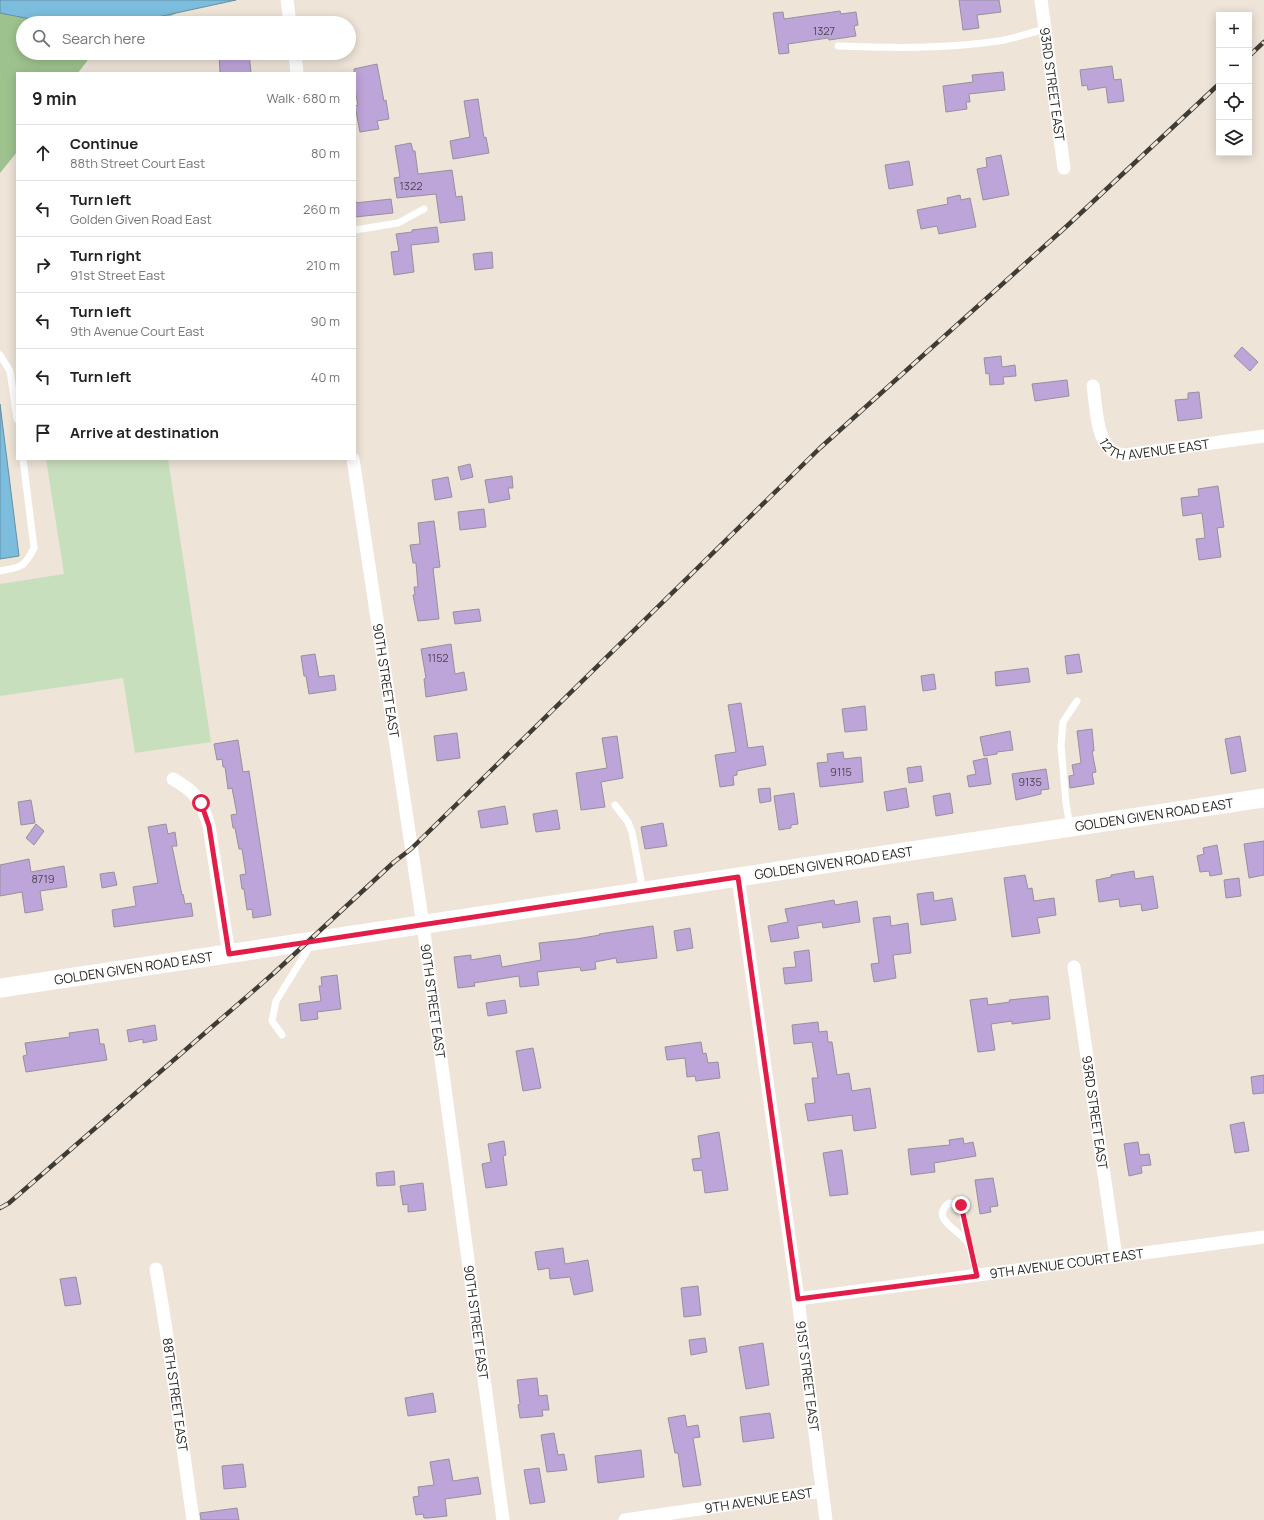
<!DOCTYPE html>
<html lang="en">
<head>
<meta charset="utf-8">
<style>
  :root { --surface:#fff; --page:#f6f6f6; --text:#222; --muted:#767676; --line:#e0e0e0 }
  body { margin:0; font-family:Manrope,sans-serif; background:var(--page); color:var(--text) }
  .controls { position:absolute; right:12px; top:12px; display:grid; overflow:hidden; border-radius:0px; box-shadow:0 2px 10px #0003 }
  .controls button { width:36px; height:36px; display:grid; place-items:center; padding:0; border:0; border-bottom:1px solid var(--line); background:var(--surface); color:var(--text); font:20px sans-serif }
  .stop { position:absolute; width:12px; height:12px; margin:-9px; border:3px solid #e11d48; border-radius:50%; background:#fff }
  .stop.end { background:#e11d48; border-color:#fff; box-shadow:0 1px 4px #0008 }
  .list { margin:0; padding:0; list-style:none }
  h2 { display:flex; justify-content:space-between; align-items:center; height:52px; margin:0; padding:0 16px; font-size:17px }
  h2 small { font-size:13px; font-weight:400; color:var(--muted) }
  .list li { display:grid; grid-template-columns:26px 1fr auto; gap:12px; align-items:center; box-sizing:border-box; height:56px; padding:0 16px; border-top:1px solid var(--line) }
  .list b { display:block; font-size:15px; white-space:nowrap }
  .list p { margin:0; font-size:13px; white-space:nowrap; color:var(--muted) }
  .list em { font-size:13px; font-style:normal; color:var(--muted) }
  .icon { flex:none; width:22px; height:22px; fill:none; stroke:currentColor; stroke-width:2; stroke-linecap:round; stroke-linejoin:round }
  .map { position:relative; flex:none; width:1264px; height:1520px; overflow:hidden }
  .search { position:absolute; background:var(--surface); box-shadow:0 2px 10px #0003; left:16px; top:16px; width:340px; height:44px; display:flex; align-items:center; gap:10px; box-sizing:border-box; padding:0 14px; border-radius:22px; color:var(--muted); font-size:15px }
  .panel { position:absolute; background:var(--surface); box-shadow:0 2px 10px #0003; left:16px; top:72px; width:340px; height:388px; border-radius:0px }
  .map>svg:first-child { display:block }
  .green { fill:#c8dfbe }
  .forest { fill:#9ec28e }
  .water { fill:#7cbddd; stroke:#6390a5 }
  .building { fill:#bda4d9; stroke:#96919d }
  .lines { fill:none; stroke-linecap:round; stroke-linejoin:round }
  .lane { stroke:#fff; stroke-width:7 }
  .street { stroke:#fff; stroke-width:13 }
  .secondary { stroke:#fff; stroke-width:19 }
  .rail-casing { stroke:#3f3c36; stroke-width:4.5 }
  .rail { stroke:#eee4d8; stroke-width:3; stroke-dasharray:9; stroke-linecap:butt }
  .route { stroke:#e11d48; stroke-width:5 }
  .labels { text-anchor:middle; stroke-width:3; stroke-linejoin:round; paint-order:stroke }
  .number-label { font-size:11px; fill:#4f4650 }
  .street-label { font-size:13px; fill:#2a2722; stroke:#eee4d8 }
</style>
</head>
<body>
<div class="map">
<svg width="1264" height="1520" viewBox="0 0 1264 1520">
  <rect width="100%" height="100%" fill="#eee4d8"/>
  <path class="green" d="M 46,459 L 168,459 L 211,742 L 135,753 L 123,678 L 0,696 L 0,584 L 64,574 Z"/>
  <path class="forest" d="M 0,0 L 202,0 L 157,23 L 23,23 L 23,53 L 98,53 L 90,57 L 78,73 L 17,73 L 17,152 L 0,173 Z"/>
  <path class="water" d="M 0,0 L 236,0 L 130,23 L 50,23 L 0,13 Z
    M 0,404 L 19,556 L 0,559 Z"/>
  <path class="building" d="M 959,0 L 999,0 L 1001,12 L 977,15 L 979,28 L 963,30 Z
    M 840,11 L 841,14 L 856,12 L 858,25 L 854,26 L 856,36 L 829,40 L 828,38 L 788,44 L 789,53 L 779,54 L 773,13 L 783,12 L 784,19 Z
    M 219,53 L 249,53 L 251,73 L 220,73 Z
    M 377,64 L 384,101 L 386,100 L 389,119 L 377,121 L 379,129 L 360,132 L 355,106 L 358,105 L 355,91 L 354,69 Z
    M 1112,66 L 1114,80 L 1121,79 L 1124,101 L 1108,103 L 1106,87 L 1088,90 L 1087,85 L 1082,86 L 1080,70 Z
    M 1003,72 L 1005,90 L 969,94 L 970,102 L 966,102 L 967,109 L 946,112 L 943,86 L 973,82 L 972,75 Z
    M 478,99 L 484,138 L 486,137 L 489,153 L 453,159 L 450,141 L 470,137 L 464,101 Z
    M 411,143 L 413,151 L 415,151 L 418,174 L 452,170 L 456,197 L 462,196 L 465,220 L 440,223 L 436,194 L 397,198 L 394,178 L 400,177 L 395,146 Z
    M 1001,155 L 1009,195 L 983,200 L 977,169 L 987,167 L 986,158 Z
    M 909,161 L 913,185 L 889,189 L 885,165 Z
    M 960,195 L 961,200 L 970,198 L 976,227 L 939,234 L 937,226 L 921,229 L 917,210 L 948,204 L 947,198 Z
    M 391,199 L 393,213 L 355,217 L 355,203 Z
    M 437,227 L 439,242 L 411,245 L 414,272 L 394,275 L 391,252 L 399,251 L 396,234 L 412,232 L 412,230 Z
    M 492,252 L 493,268 L 475,270 L 473,254 Z
    M 1242,347 L 1258,362 L 1250,371 L 1234,356 Z
    M 1001,356 L 1002,367 L 1015,365 L 1016,376 L 1003,377 L 1004,384 L 990,385 L 989,373 L 986,374 L 984,358 Z
    M 1067,380 L 1069,396 L 1035,401 L 1032,384 Z
    M 1199,392 L 1202,418 L 1178,421 L 1175,400 L 1188,399 L 1188,393 Z
    M 470,464 L 473,477 L 461,480 L 458,467 Z
    M 512,476 L 513,488 L 508,488 L 510,499 L 489,503 L 485,480 Z
    M 448,477 L 452,497 L 435,500 L 432,480 Z
    M 1218,486 L 1224,527 L 1217,528 L 1221,557 L 1199,560 L 1196,539 L 1205,538 L 1202,513 L 1183,516 L 1181,498 L 1199,496 L 1198,489 Z
    M 484,509 L 486,527 L 460,530 L 458,512 Z
    M 434,521 L 440,567 L 433,568 L 439,619 L 418,621 L 413,595 L 415,595 L 414,587 L 418,587 L 416,563 L 413,563 L 410,545 L 420,544 L 418,523 Z
    M 479,609 L 481,621 L 455,624 L 453,612 Z
    M 451,644 L 455,674 L 464,672 L 467,690 L 426,697 L 424,679 L 426,678 L 421,649 Z
    M 315,654 L 319,677 L 334,675 L 336,690 L 309,694 L 306,676 L 304,676 L 301,656 Z
    M 1079,654 L 1082,672 L 1067,674 L 1065,656 Z
    M 1028,668 L 1030,682 L 996,686 L 995,672 Z
    M 934,674 L 936,689 L 923,691 L 921,676 Z
    M 741,703 L 748,748 L 763,746 L 766,765 L 737,771 L 737,775 L 733,776 L 734,785 L 720,787 L 715,755 L 736,752 L 728,705 Z
    M 865,706 L 867,730 L 845,732 L 842,709 Z
    M 1092,729 L 1094,751 L 1092,751 L 1096,772 L 1092,773 L 1094,784 L 1070,788 L 1069,776 L 1074,775 L 1072,765 L 1081,763 L 1077,731 Z
    M 1010,731 L 1013,750 L 997,752 L 997,754 L 984,756 L 980,737 Z
    M 457,733 L 460,758 L 437,761 L 434,736 Z
    M 617,736 L 623,778 L 601,782 L 605,807 L 581,810 L 576,773 L 607,768 L 602,738 Z
    M 1240,736 L 1246,771 L 1231,774 L 1225,739 Z
    M 238,740 L 243,772 L 249,771 L 271,915 L 253,918 L 252,909 L 247,910 L 244,889 L 242,889 L 240,875 L 246,874 L 242,849 L 239,849 L 235,828 L 233,828 L 231,815 L 237,814 L 232,788 L 228,789 L 225,767 L 223,767 L 222,759 L 217,760 L 214,744 Z
    M 843,752 L 844,759 L 861,757 L 863,782 L 820,787 L 817,763 L 828,762 L 827,754 Z
    M 987,758 L 991,784 L 969,787 L 967,776 L 976,774 L 973,761 Z
    M 921,766 L 923,781 L 909,783 L 907,768 Z
    M 1046,769 L 1049,789 L 1041,790 L 1041,794 L 1016,800 L 1012,774 Z
    M 770,788 L 771,801 L 760,803 L 758,789 Z
    M 906,788 L 909,807 L 887,811 L 884,792 Z
    M 794,793 L 798,824 L 791,825 L 791,828 L 779,830 L 774,796 Z
    M 950,793 L 953,813 L 936,816 L 933,796 Z
    M 31,800 L 35,823 L 21,825 L 18,802 Z
    M 505,806 L 508,824 L 481,828 L 478,811 Z
    M 557,810 L 560,829 L 536,832 L 533,814 Z
    M 663,823 L 667,846 L 645,849 L 641,827 Z
    M 36,824 L 44,831 L 34,845 L 26,838 Z
    M 166,824 L 168,834 L 175,832 L 177,846 L 172,846 L 182,895 L 183,894 L 185,904 L 191,903 L 193,916 L 114,927 L 112,910 L 136,906 L 133,887 L 158,883 L 148,827 Z
    M 1264,841 L 1264,875 L 1249,878 L 1244,844 Z
    M 1217,845 L 1222,874 L 1210,876 L 1209,871 L 1200,872 L 1197,856 L 1204,854 L 1203,848 Z
    M 29,859 L 31,872 L 64,866 L 67,887 L 40,891 L 43,910 L 25,913 L 22,892 L 0,896 L 0,865 Z
    M 1134,871 L 1135,879 L 1153,876 L 1158,908 L 1142,911 L 1141,904 L 1120,907 L 1119,899 L 1099,902 L 1096,880 L 1111,877 L 1111,875 Z
    M 114,872 L 117,885 L 102,888 L 100,874 Z
    M 1025,875 L 1028,889 L 1032,888 L 1034,901 L 1054,898 L 1056,915 L 1037,918 L 1040,933 L 1012,937 L 1004,878 Z
    M 1239,878 L 1241,896 L 1226,898 L 1224,880 Z
    M 933,892 L 934,901 L 952,898 L 956,920 L 921,925 L 917,894 Z
    M 834,900 L 835,905 L 857,901 L 860,922 L 823,928 L 822,922 L 797,926 L 799,938 L 771,942 L 768,926 L 788,922 L 785,909 Z
    M 890,916 L 891,926 L 908,923 L 911,953 L 893,955 L 896,978 L 874,982 L 871,964 L 879,963 L 873,918 Z
    M 653,926 L 657,958 L 617,963 L 616,958 L 595,962 L 596,969 L 581,971 L 580,967 L 537,972 L 539,985 L 520,987 L 519,976 L 474,983 L 475,986 L 458,988 L 454,957 L 471,955 L 471,960 L 500,955 L 502,967 L 541,960 L 539,943 L 576,939 L 600,935 L 599,934 Z
    M 690,928 L 693,948 L 677,951 L 674,931 Z
    M 809,950 L 812,981 L 785,984 L 783,968 L 796,967 L 794,952 Z
    M 337,975 L 341,1009 L 317,1012 L 318,1019 L 301,1021 L 299,1004 L 321,1001 L 319,986 L 322,986 L 321,977 Z
    M 1048,996 L 1050,1019 L 1012,1024 L 1012,1021 L 991,1024 L 995,1050 L 978,1052 L 970,1000 L 987,998 L 988,1005 L 1010,1002 L 1009,1000 Z
    M 505,1000 L 507,1013 L 488,1016 L 486,1003 Z
    M 818,1022 L 819,1032 L 827,1031 L 828,1042 L 832,1042 L 837,1075 L 849,1073 L 852,1091 L 870,1088 L 876,1128 L 854,1131 L 852,1115 L 808,1121 L 805,1104 L 815,1103 L 812,1078 L 818,1078 L 812,1042 L 794,1044 L 792,1025 Z
    M 155,1025 L 157,1040 L 143,1043 L 143,1039 L 129,1042 L 127,1030 Z
    M 98,1029 L 100,1044 L 104,1044 L 107,1060 L 26,1072 L 23,1056 L 27,1055 L 25,1043 L 70,1037 L 69,1033 Z
    M 701,1042 L 703,1054 L 706,1053 L 708,1063 L 718,1062 L 720,1078 L 696,1081 L 695,1076 L 687,1077 L 685,1058 L 667,1060 L 665,1047 Z
    M 533,1048 L 541,1088 L 523,1091 L 516,1051 Z
    M 1264,1075 L 1264,1093 L 1253,1094 L 1251,1077 Z
    M 1244,1122 L 1249,1151 L 1235,1153 L 1230,1125 Z
    M 719,1132 L 728,1190 L 705,1193 L 702,1170 L 694,1171 L 692,1159 L 701,1158 L 698,1136 Z
    M 963,1138 L 964,1144 L 973,1142 L 976,1156 L 934,1163 L 935,1172 L 911,1175 L 908,1149 L 950,1145 L 949,1140 Z
    M 504,1141 L 506,1155 L 503,1156 L 507,1185 L 486,1188 L 482,1164 L 491,1162 L 488,1144 Z
    M 1138,1142 L 1140,1155 L 1149,1154 L 1151,1165 L 1141,1166 L 1142,1173 L 1129,1176 L 1124,1144 Z
    M 842,1150 L 848,1194 L 830,1196 L 823,1153 Z
    M 394,1171 L 395,1185 L 377,1186 L 376,1173 Z
    M 993,1178 L 998,1206 L 990,1207 L 991,1212 L 980,1214 L 975,1180 Z
    M 423,1183 L 426,1210 L 408,1212 L 408,1204 L 403,1205 L 400,1186 Z
    M 563,1248 L 565,1264 L 588,1260 L 593,1291 L 574,1295 L 570,1277 L 550,1279 L 549,1268 L 538,1270 L 535,1252 Z
    M 76,1277 L 81,1304 L 65,1306 L 60,1279 Z
    M 698,1286 L 701,1315 L 684,1317 L 681,1288 Z
    M 705,1338 L 707,1352 L 691,1355 L 689,1340 Z
    M 763,1343 L 769,1385 L 746,1389 L 739,1347 Z
    M 537,1378 L 539,1396 L 547,1395 L 549,1410 L 542,1410 L 543,1416 L 520,1418 L 518,1405 L 520,1404 L 517,1380 Z
    M 433,1393 L 436,1412 L 408,1416 L 405,1398 Z
    M 770,1413 L 774,1438 L 743,1442 L 740,1417 Z
    M 685,1415 L 687,1427 L 698,1425 L 700,1437 L 693,1438 L 701,1485 L 683,1487 L 678,1453 L 675,1453 L 668,1418 Z
    M 554,1433 L 558,1455 L 564,1454 L 567,1470 L 547,1472 L 541,1435 Z
    M 641,1450 L 644,1477 L 598,1483 L 595,1456 Z
    M 449,1459 L 453,1481 L 478,1477 L 481,1494 L 445,1499 L 447,1516 L 428,1518 L 424,1518 L 423,1514 L 416,1515 L 413,1497 L 419,1496 L 418,1487 L 434,1485 L 430,1462 Z
    M 243,1464 L 246,1487 L 224,1489 L 222,1466 Z
    M 539,1468 L 545,1502 L 530,1504 L 524,1470 Z
    M 237,1508 L 239,1520 L 201,1520 L 200,1513 Z"/>
  <g class="lines">
    <path class="lane" d="M 838,46 C 891,48 945,49 998,41 C 1013,39 1029,33 1045,29
      M 355,230 L 398,223 L 424,209
      M 0,355 L 10,371 L 17,419
      M 0,571 C 21,567 24,568 34,548 L 23,459
      M 615,805 L 628,822 L 632,832 L 643,891
      M 1070,827 L 1066,803 L 1061,746 L 1063,722 L 1077,701
      M 282,1035 L 272,1021 L 276,1001 L 312,943
      M 968,1243 L 961,1205 L 949,1203 C 928,1220 963,1231 969,1245 C 973,1254 974,1266 977,1276"/>
    <g class="street">
      <path d="M 287,0 L 290,23"/>
      <path id="s1" d="M 1041,0 L 1064,168"/>
      <path d="M 295,53 L 297,73"/>
      <path id="s2" d="M 1093,386 C 1096,403 1096,437 1110,449 C 1114,453 1119,454 1125,455 L 1264,436"/>
      <path id="s3" d="M 353,459 L 423,925 L 503,1520"/>
      <path d="M 173,779 C 196,792 202,801 209,826 L 229,954"/>
      <path id="s4" d="M 738,877 L 798,1299 L 826,1520"/>
      <path id="s5" d="M 1074,967 L 1116,1257"/>
      <path id="s6" d="M 156,1269 C 171,1352 181,1437 193,1520"/>
      <path id="s7" d="M 798,1299 L 1264,1237"/>
      <path id="s8" d="M 625,1520 L 821,1491"/>
    </g>
    <path class="secondary" id="s9" d="M 0,988 L 1264,798"/>
    <defs>
      <path id="rail" d="M 1249,56 L 1264,42
        M 0,1208 L 9,1203 L 274,973 L 394,862 L 411,849 L 820,448 L 1068,225 L 1219,84"/>
    </defs>
    <use href="#rail" class="rail-casing"/>
    <use href="#rail" class="rail"/>
  </g>
  <g class="lines">
    <path class="route" d="M 201,803 L 209,826 L 229,954 L 738,877 L 798,1299 L 977,1276 L 961,1205"/>
  </g>
  <g class="labels">
    <g class="number-label">
      <text x="824" y="35">1327</text>
      <text x="411" y="190">1322</text>
      <text x="438" y="662">1152</text>
      <text x="841" y="776">9115</text>
      <text x="1030" y="786">9135</text>
      <text x="43" y="883">8719</text>
    </g>
    <g class="street-label">
      <text dy="5" stroke="none"><textPath href="#s1" startOffset="85">93RD STREET EAST</textPath></text>
      <text dy="5" stroke="none"><textPath href="#s2" startOffset="111">12TH AVENUE EAST</textPath></text>
      <text dy="5" stroke="none"><textPath href="#s3" startOffset="224">90TH STREET EAST</textPath></text>
      <text dy="5" stroke="none"><textPath href="#s9" startOffset="1167">GOLDEN GIVEN ROAD EAST</textPath></text>
      <text dy="5" stroke="none"><textPath href="#s9" startOffset="843">GOLDEN GIVEN ROAD EAST</textPath></text>
      <text dy="5" stroke="none"><textPath href="#s9" startOffset="135">GOLDEN GIVEN ROAD EAST</textPath></text>
      <text dy="5" stroke="none"><textPath href="#s3" startOffset="548">90TH STREET EAST</textPath></text>
      <text dy="5" stroke="none"><textPath href="#s5" startOffset="147">93RD STREET EAST</textPath></text>
      <text dy="5" stroke="none"><textPath href="#s7" startOffset="271">9TH AVENUE COURT EAST</textPath></text>
      <text dy="5" stroke="none"><textPath href="#s3" startOffset="872">90TH STREET EAST</textPath></text>
      <text dy="5" stroke="none"><textPath href="#s4" startOffset="504">91ST STREET EAST</textPath></text>
      <text dy="5" stroke="none"><textPath href="#s6" startOffset="127">88TH STREET EAST</textPath></text>
      <text dy="5" stroke="none"><textPath href="#s8" startOffset="135">9TH AVENUE EAST</textPath></text>
    </g>
  </g>
</svg>
<div class="controls">
<button>+</button>
<button>−</button>
<button><svg class="icon" aria-label="locate" viewBox="0 0 24 24"><circle cx="12" cy="12" r="6"/><path d="M12 2v4M12 18v4M2 12h4M18 12h4"/></svg></button>
<button><svg class="icon" aria-label="layers" viewBox="0 0 24 24"><path d="M12 4l9 5-9 5-9-5zM3 14l9 5 9-5"/></svg></button>
</div>
<div class="stop" style="left:201px;top:803px"></div>
<div class="stop end" style="left:961px;top:1205px"></div>
<div class="search"><svg class="icon" aria-label="search" viewBox="0 0 24 24"><circle cx="10" cy="10" r="6"/><path d="M15 15l6 6"/></svg>Search here</div>
<section class="panel">
<h2>9 min<small>Walk · 680 m</small></h2>
<ul class="list">
<li><svg class="icon" aria-label="ahead" viewBox="0 0 24 24"><path d="M12 20V5M6 11l6-6 6 6"/></svg><div><b>Continue</b><p>88th Street Court East</p></div><em>80 m</em></li>
<li><svg class="icon" aria-label="left" viewBox="0 0 24 24"><path d="M17 20v-9H6M10 6l-5 5 5 5"/></svg><div><b>Turn left</b><p>Golden Given Road East</p></div><em>260 m</em></li>
<li><svg class="icon" aria-label="right" viewBox="0 0 24 24"><path d="M7 20v-9h11M14 6l5 5-5 5"/></svg><div><b>Turn right</b><p>91st Street East</p></div><em>210 m</em></li>
<li><svg class="icon" aria-label="left" viewBox="0 0 24 24"><path d="M17 20v-9H6M10 6l-5 5 5 5"/></svg><div><b>Turn left</b><p>9th Avenue Court East</p></div><em>90 m</em></li>
<li><svg class="icon" aria-label="left" viewBox="0 0 24 24"><path d="M17 20v-9H6M10 6l-5 5 5 5"/></svg><div><b>Turn left</b></div><em>40 m</em></li>
<li><svg class="icon" aria-label="arrive" viewBox="0 0 24 24"><path d="M6 21V4h12l-3 4 3 4H6"/></svg><div><b>Arrive at destination</b></div></li>
</ul>
</section>
</div>
</body>
</html>
